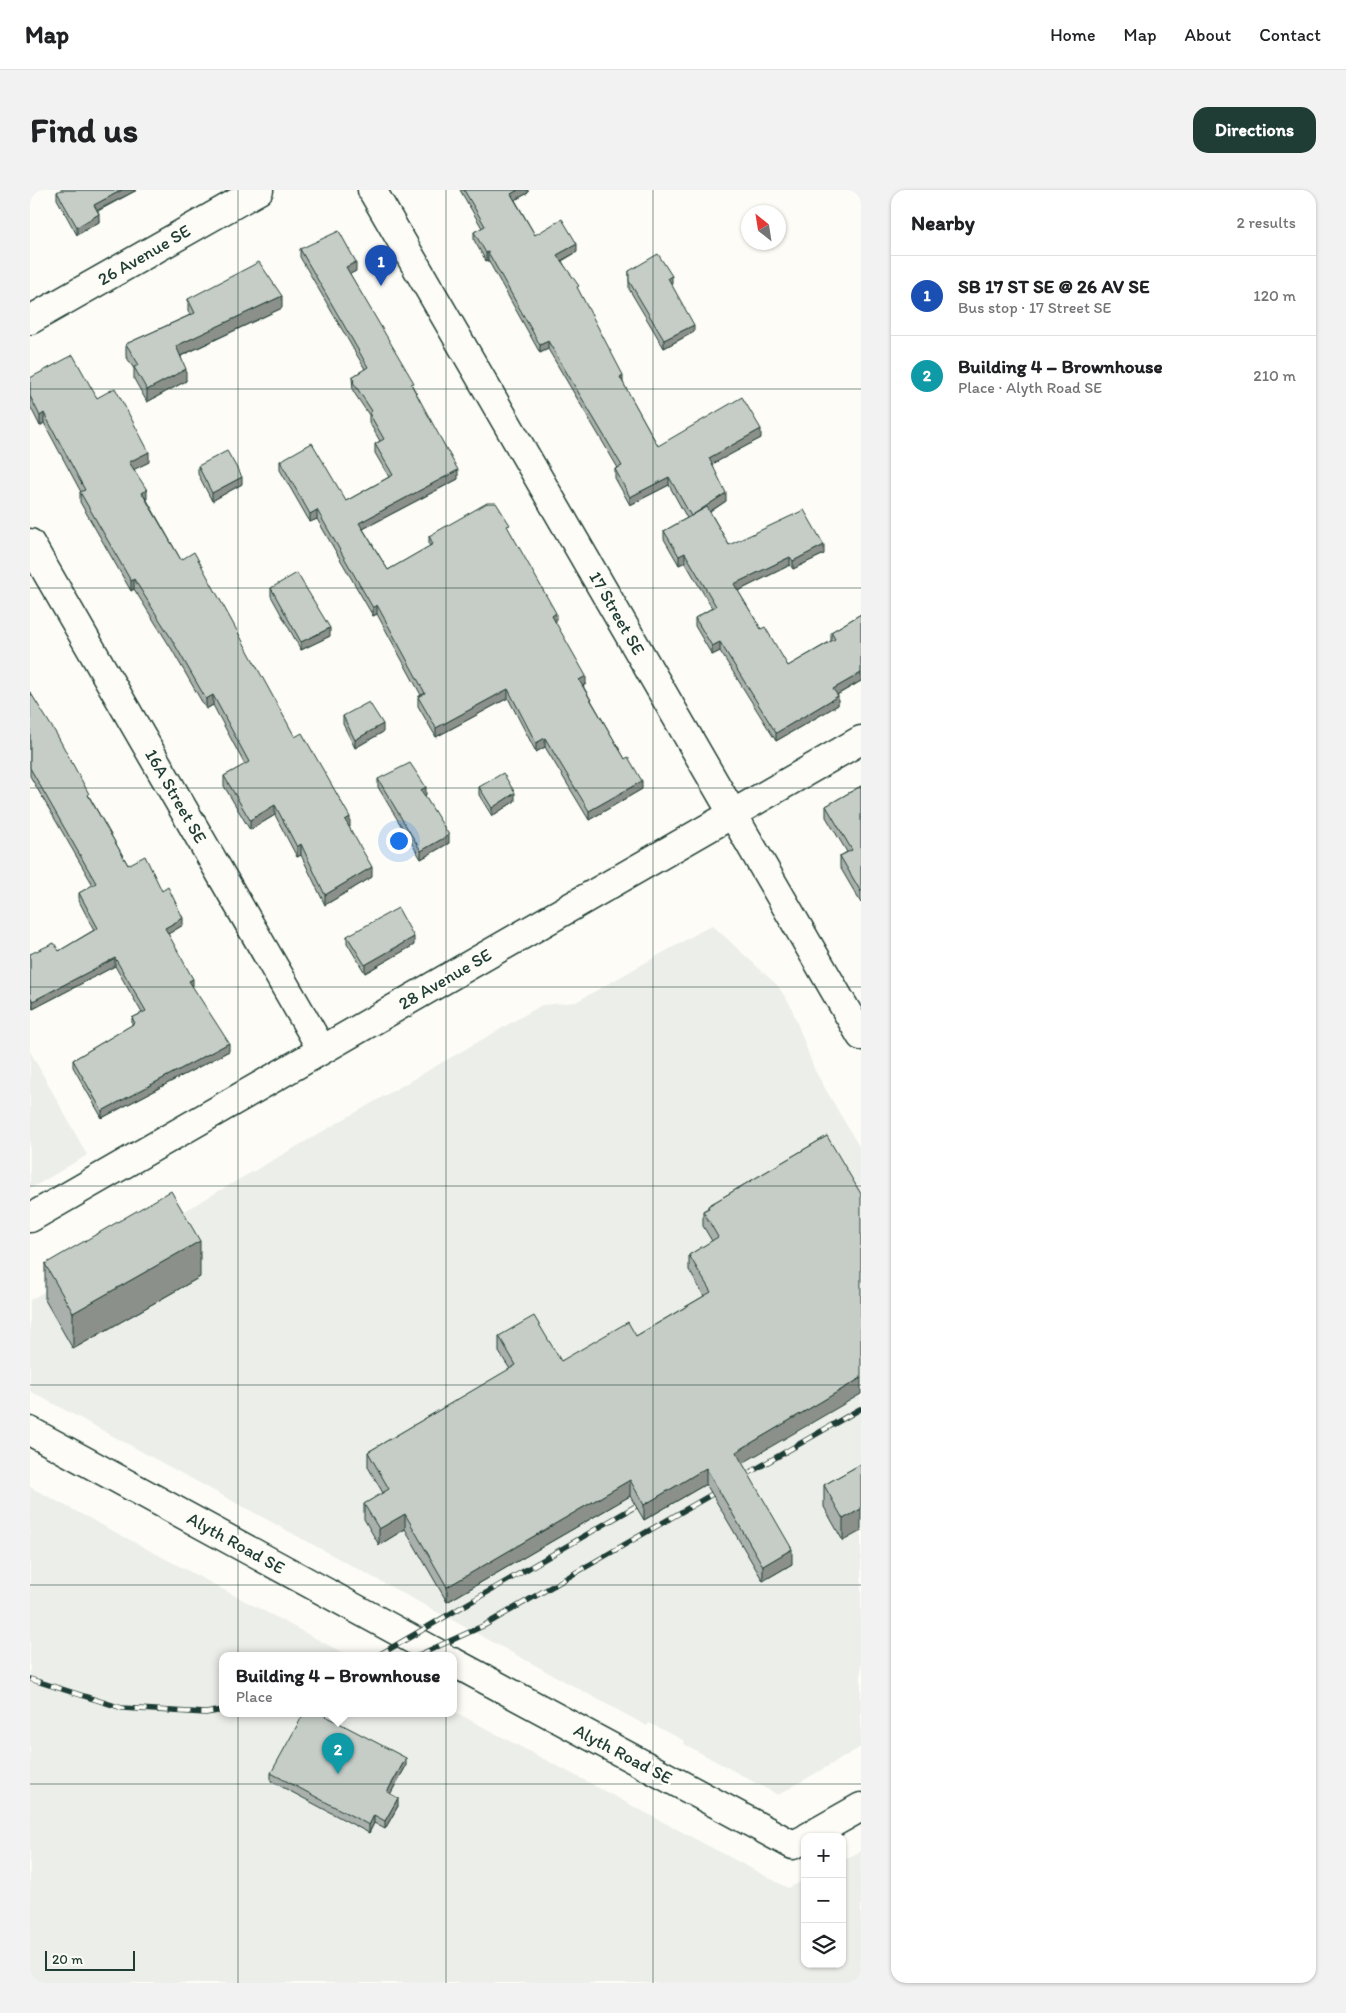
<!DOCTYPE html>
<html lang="en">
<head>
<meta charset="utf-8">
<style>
  :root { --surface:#fff; --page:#f2f2f2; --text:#202124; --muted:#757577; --line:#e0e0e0; --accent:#1f3d34 }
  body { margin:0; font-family:Itim,sans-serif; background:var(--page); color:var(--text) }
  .controls { position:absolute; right:15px; bottom:15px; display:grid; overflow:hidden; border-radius:10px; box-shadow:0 1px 4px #0004 }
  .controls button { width:45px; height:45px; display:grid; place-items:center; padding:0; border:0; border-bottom:1px solid var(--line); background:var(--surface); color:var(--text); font:25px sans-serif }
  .compass { position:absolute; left:711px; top:15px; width:45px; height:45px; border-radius:50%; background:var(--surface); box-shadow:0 1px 4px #0004; rotate:330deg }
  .scale { position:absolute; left:15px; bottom:12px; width:90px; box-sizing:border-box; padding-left:5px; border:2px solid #1f3d34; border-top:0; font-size:14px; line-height:18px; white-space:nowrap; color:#1f3d34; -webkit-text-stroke:4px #fdfcf7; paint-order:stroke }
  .you { position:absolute; left:368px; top:650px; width:18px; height:18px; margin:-12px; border:4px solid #fff; border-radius:50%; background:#1a73e8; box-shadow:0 0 0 8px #1a73e833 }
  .badge { display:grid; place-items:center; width:32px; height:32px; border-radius:50%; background:var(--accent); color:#fff; font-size:16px; font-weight:700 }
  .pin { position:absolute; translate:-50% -41px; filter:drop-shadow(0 1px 2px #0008) }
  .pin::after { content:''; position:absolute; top:26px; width:18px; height:15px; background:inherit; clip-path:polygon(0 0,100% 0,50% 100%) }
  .popup { position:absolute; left:189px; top:1462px; width:238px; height:65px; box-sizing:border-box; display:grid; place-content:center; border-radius:10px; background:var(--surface); filter:drop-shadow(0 1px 4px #0005); font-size:16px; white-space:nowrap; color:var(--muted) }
  .popup b { font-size:19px; color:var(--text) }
  .popup::after { content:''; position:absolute; left:50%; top:100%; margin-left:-10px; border:10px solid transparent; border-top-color:var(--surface) }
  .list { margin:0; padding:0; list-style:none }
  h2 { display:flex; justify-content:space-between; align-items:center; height:65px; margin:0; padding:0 20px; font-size:21px }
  h2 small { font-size:16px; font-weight:400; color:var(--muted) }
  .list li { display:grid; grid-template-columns:32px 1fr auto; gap:15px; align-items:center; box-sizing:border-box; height:80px; padding:0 20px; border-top:1px solid var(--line) }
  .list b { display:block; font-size:19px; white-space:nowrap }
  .list p { margin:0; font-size:16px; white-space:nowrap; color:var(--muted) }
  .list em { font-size:16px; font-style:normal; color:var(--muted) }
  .icon { flex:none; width:28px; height:28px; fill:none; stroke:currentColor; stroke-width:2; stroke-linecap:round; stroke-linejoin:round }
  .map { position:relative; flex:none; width:831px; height:1793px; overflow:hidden; border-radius:15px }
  header { display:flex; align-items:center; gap:30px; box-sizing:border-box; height:70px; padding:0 25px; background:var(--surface); border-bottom:1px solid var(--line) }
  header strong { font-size:24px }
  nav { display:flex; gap:28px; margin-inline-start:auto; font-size:18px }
  .intro { display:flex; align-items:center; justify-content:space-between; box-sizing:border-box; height:120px; padding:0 30px }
  h1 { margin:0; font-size:35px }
  .button { padding:12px 22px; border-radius:15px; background:var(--accent); color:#fff; font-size:18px; font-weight:700 }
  main { display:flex; gap:30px; padding:0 30px }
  aside { flex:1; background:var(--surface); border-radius:15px; box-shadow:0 1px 4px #0004 }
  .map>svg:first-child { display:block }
  .built { fill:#eceee9 }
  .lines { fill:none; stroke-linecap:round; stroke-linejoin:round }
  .minor-casing { stroke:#1f3d34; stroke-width:31 }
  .minor { stroke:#fdfcf7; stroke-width:28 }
  .rail-casing { stroke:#1f3d34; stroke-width:5.5 }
  .rail { stroke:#fdfcf7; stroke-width:4; stroke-dasharray:11; stroke-linecap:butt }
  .wall { fill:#aab0ab; stroke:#1f3d34 }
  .shaded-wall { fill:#8b908b; stroke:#1f3d34 }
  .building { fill:#c6cdc7; stroke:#1f3d34 }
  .grid { fill:none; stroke:#1f3d34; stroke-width:1; stroke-opacity:0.55 }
  .labels { text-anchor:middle; stroke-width:5; stroke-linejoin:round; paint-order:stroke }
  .street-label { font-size:18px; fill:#1f3d34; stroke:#fdfcf7 }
</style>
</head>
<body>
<header>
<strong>Map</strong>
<nav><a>Home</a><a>Map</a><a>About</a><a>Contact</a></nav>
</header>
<div class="intro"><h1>Find us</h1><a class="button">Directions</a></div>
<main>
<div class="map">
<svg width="831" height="1793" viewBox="0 0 831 1793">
  <rect width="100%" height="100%" fill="#fdfcf7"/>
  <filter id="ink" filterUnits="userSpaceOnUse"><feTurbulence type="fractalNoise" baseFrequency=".02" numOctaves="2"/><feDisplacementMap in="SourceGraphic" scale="10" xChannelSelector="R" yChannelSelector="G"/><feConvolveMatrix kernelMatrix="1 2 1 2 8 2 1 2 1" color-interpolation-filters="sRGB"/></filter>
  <g filter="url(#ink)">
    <path class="built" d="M 682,735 L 747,795 L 760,814 L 785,881 L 831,960 L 831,1557 L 748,1605 L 654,1554 L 655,1551 L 619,1533 L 617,1536 L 0,1201 L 0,1110 L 512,815 L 546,812 Z
      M 0,861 L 57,965 L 0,999 Z
      M 0,1297 L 317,1465 L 193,1465 L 193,1523 L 423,1521 L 758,1698 L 775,1690 L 775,1774 L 812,1774 L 812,1671 L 831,1661 L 831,1793 L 0,1793 Z"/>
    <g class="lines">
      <defs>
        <path id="minor" d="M 342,0 L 831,846
          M 0,130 L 229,0
          M 0,353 L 292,860
          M 0,1028 L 831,550
          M 0,1241 L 411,1465
          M 423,1472 L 763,1655 L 775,1649
          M 778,1647 L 831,1617"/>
      </defs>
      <use href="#minor" class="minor-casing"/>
      <use href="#minor" class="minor"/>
      <defs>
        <path id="rail" d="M 349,1465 L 606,1316
          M 389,1465 L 455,1435 L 830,1219
          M 0,1489 L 92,1518 L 176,1523 L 193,1520"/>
      </defs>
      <use href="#rail" class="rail-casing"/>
      <use href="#rail" class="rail"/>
    </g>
    <path class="wall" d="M 31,0 L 107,0 L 68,21 L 69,32 L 47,45 L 27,9 L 27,2 Z
      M 430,0 L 498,0 L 498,3 L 485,10 L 505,45 L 547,62 L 532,71 L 549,102 L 593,193 L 628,256 L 731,248 L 682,274 L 696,311 L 680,322 L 699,355 L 794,364 L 763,379 L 760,375 L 708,401 L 731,439 L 758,476 L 801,451 L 801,442 L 831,424 L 831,491 L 807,505 L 808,515 L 746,551 L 690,461 L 682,465 L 665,436 L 665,428 L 682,418 L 655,372 L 649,375 L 634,349 L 634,341 L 657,328 L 639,295 L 600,315 L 585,288 L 585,279 L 588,278 L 518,159 L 510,163 L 458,70 L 456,71 L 444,50 L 444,42 L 452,38 Z
      M 270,59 L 326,81 L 320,84 L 384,199 L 428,289 L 333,339 L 358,380 L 400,356 L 399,355 L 399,346 L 480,342 L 526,432 L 525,432 L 556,494 L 553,496 L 612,599 L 559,630 L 515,557 L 506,562 L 478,508 L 406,547 L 388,516 L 388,507 L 391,505 L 347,424 L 343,426 L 287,329 L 280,332 L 250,280 L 250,271 L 316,311 L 359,287 L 345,263 L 345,254 L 350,251 L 339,232 L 339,225 L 323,201 L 322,187 L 335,179 L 270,67 Z
      M 599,81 L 642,94 L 641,94 L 664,142 L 634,158 L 599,99 Z
      M 158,109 L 252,118 L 151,166 L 156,191 L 117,212 L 104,189 L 104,179 L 96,166 L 96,154 L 160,125 L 158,121 Z
      M 0,188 L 67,208 L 119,272 L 104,279 L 117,310 L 151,370 L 265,547 L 320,637 L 319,637 L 342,687 L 295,715 L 271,665 L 267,667 L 245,625 L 220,640 L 194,596 L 194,586 L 215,575 L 183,515 L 176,519 L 141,458 L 104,399 L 101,401 L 50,312 L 50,302 L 51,302 L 14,233 L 10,236 L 0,216 Z
      M 168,276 L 212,294 L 182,311 L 168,284 Z
      M 241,398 L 300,446 L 271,460 L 241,406 Z
      M 0,502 L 98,675 L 132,701 L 153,735 L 138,744 L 162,797 L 199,861 L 72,928 L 43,877 L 43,870 L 102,835 L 102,828 L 112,823 L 85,776 L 3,819 L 0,814 L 0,764 L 29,761 L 64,740 L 49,711 L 49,703 L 63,695 L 0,586 Z
      M 313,526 L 353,542 L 325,558 L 313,534 Z
      M 348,589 L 396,605 L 395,606 L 419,653 L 391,669 L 348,597 Z
      M 831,596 L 831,713 L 810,677 L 810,666 L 817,662 L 796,627 L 796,616 Z
      M 449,597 L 485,611 L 462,626 L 449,605 Z
      M 317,746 L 384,755 L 335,783 L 317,753 Z
      M 797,946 L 712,1273 L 762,1374 L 733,1391 L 676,1294 L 614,1330 L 600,1306 L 417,1412 L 375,1339 L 349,1355 L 334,1329 L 334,1314 L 353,1303 L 338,1277 L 338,1262 L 480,1179 L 469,1162 L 469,1146 L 531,1171 L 606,1146 L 674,1106 L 659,1080 L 659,1065 L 682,1051 L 673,1036 L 673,1021 L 678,1018 L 678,1016 Z
      M 15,1074 L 170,1087 L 43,1159 L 15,1110 Z
      M 831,1274 L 813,1351 L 794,1317 L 794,1295 Z
      M 376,1576 L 360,1604 L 368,1616 L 355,1639 L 344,1633 L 339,1643 L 241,1591 L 241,1583 Z"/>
    <path class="shaded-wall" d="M 92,0 L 107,0 L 64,22 L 64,15 Z
      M 488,0 L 498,0 L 498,3 L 481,12 L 481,4 Z
      M 69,24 L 69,32 L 47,45 L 47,37 Z
      M 547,54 L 547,62 L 527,73 L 527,65 Z
      M 458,62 L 458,70 L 456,71 L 456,63 Z
      M 326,72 L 326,81 L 316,86 L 316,77 Z
      M 642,86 L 642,94 L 638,96 L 638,88 Z
      M 252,106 L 252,118 L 146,168 L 146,156 Z
      M 664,135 L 664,142 L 634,158 L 634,150 Z
      M 518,151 L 518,159 L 510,163 L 510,155 Z
      M 156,179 L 156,191 L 117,212 L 117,200 Z
      M 593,185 L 593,193 L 590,187 Z
      M 14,223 L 14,233 L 10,236 L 10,226 Z
      M 731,239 L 731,248 L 679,276 L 679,268 Z
      M 119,262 L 119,272 L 99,282 L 99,272 Z
      M 428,280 L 428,289 L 329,341 L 329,333 Z
      M 212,287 L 212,294 L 182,311 L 182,303 Z
      M 639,287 L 639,295 L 600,315 L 600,307 Z
      M 117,300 L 117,310 L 112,303 Z
      M 696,303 L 696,311 L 661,334 L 661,326 Z
      M 287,320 L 287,329 L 280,332 L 280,324 Z
      M 794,355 L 794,364 L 763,379 L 763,371 Z
      M 655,363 L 655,372 L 649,375 L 649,366 Z
      M 760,367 L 760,375 L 704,403 L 704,394 Z
      M 104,389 L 104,399 L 101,401 L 101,391 Z
      M 347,415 L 347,424 L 343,426 L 343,418 Z
      M 526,423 L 526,432 L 522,435 L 522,426 Z
      M 300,438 L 300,446 L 271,460 L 271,452 Z
      M 690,452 L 690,461 L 682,465 L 682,456 Z
      M 831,483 L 831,491 L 803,507 L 803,499 Z
      M 556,486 L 556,494 L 549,498 L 549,490 Z
      M 478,499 L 478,508 L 406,547 L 406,538 Z
      M 183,505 L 183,515 L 176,519 L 176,509 Z
      M 808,506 L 808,515 L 746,551 L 746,543 Z
      M 353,534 L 353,542 L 325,558 L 325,550 Z
      M 515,548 L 515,557 L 506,562 L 506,553 Z
      M 612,591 L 612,599 L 559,630 L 559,621 Z
      M 396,597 L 396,605 L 391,608 L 391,600 Z
      M 485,603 L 485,611 L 462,626 L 462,618 Z
      M 245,615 L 245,625 L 220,640 L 220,630 Z
      M 320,627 L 320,637 L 315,640 L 315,630 Z
      M 419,645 L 419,653 L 391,669 L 391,661 Z
      M 271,654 L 271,665 L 267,667 L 267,657 Z
      M 342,677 L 342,687 L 295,715 L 295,705 Z
      M 153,728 L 153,735 L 135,746 L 135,738 Z
      M 384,747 L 384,755 L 335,783 L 335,775 Z
      M 85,768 L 85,776 L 3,819 L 3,811 Z
      M 163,789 L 163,796 L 159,799 L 159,791 Z
      M 199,853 L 199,861 L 72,928 L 72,921 Z
      M 170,1051 L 170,1087 L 43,1159 L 43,1123 Z
      M 831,1188 L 831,1204 L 706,1277 L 706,1262 Z
      M 676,1278 L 676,1294 L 614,1330 L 614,1315 Z
      M 600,1290 L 600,1306 L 417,1412 L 417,1397 Z
      M 831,1319 L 831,1341 L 813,1351 L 813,1329 Z
      M 375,1324 L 375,1339 L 349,1355 L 349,1339 Z
      M 762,1359 L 762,1374 L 733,1391 L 733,1376 Z
      M 376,1568 L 376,1576 L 357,1610 L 357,1602 Z
      M 368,1608 L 368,1616 L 355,1639 L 355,1631 Z
      M 344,1625 L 344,1633 L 339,1643 L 339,1635 Z"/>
    <path class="building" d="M 31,0 L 92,0 L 64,15 L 69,24 L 47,37 L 27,2 Z
      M 434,0 L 488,0 L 481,4 L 505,45 L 532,29 L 547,54 L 527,65 L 549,96 L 547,97 L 593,185 L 590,187 L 628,256 L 712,207 L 731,239 L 679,268 L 696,303 L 661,326 L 639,287 L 600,307 L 585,279 L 592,276 L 518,151 L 510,155 L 458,62 L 456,63 L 444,42 L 455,36 Z
      M 309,41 L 326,72 L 316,77 L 384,193 L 381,194 L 428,280 L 329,333 L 358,380 L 403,354 L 399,346 L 457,313 L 466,313 L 480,335 L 477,336 L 526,423 L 522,426 L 556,486 L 549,490 L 595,569 L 598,567 L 612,591 L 559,621 L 515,548 L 506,553 L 478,499 L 406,538 L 388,507 L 395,503 L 347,415 L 343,418 L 287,320 L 280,324 L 250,271 L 282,253 L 316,311 L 363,285 L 345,254 L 354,249 L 339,223 L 342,221 L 323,192 L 324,191 L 322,187 L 338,177 L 270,59 Z
      M 628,64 L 642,86 L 638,88 L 664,135 L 634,150 L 599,91 L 599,81 Z
      M 229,72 L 252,106 L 146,156 L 156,179 L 117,200 L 104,177 L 109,175 L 96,154 L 165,123 L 158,109 Z
      M 43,165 L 67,208 L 85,198 L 119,262 L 99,272 L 117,300 L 112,303 L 151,370 L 164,362 L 265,547 L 272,543 L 320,627 L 315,630 L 342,677 L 295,705 L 271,654 L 267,657 L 245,615 L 220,630 L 194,586 L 219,572 L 183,505 L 176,509 L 141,448 L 104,389 L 101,391 L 50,302 L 55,300 L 14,223 L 10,226 L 0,206 L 0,188 Z
      M 197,261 L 212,287 L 182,303 L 168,276 Z
      M 677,317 L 699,355 L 774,320 L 794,355 L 763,371 L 760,367 L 704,394 L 731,439 L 735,437 L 758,476 L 805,449 L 801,442 L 831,424 L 831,483 L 803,499 L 808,506 L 746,543 L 690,452 L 682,456 L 665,428 L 686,416 L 655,363 L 649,366 L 634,341 Z
      M 267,383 L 300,438 L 271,452 L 241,398 Z
      M 0,502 L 27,545 L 59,604 L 58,605 L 98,675 L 115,666 L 132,701 L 138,697 L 153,728 L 135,738 L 163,789 L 159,791 L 199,853 L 72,921 L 43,870 L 105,833 L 102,828 L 116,821 L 85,768 L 3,811 L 0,806 L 0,764 L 24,753 L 29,761 L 68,738 L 49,703 L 66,693 L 0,578 Z
      M 339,512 L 353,534 L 325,550 L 313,526 Z
      M 380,573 L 396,597 L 391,600 L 419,645 L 391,661 L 348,589 Z
      M 473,583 L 485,603 L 462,618 L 449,597 Z
      M 831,596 L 831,702 L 810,666 L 822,660 L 796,616 Z
      M 368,718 L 384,747 L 335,775 L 317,746 Z
      M 797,946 L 831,1004 L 831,1188 L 706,1262 L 762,1359 L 733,1376 L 676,1278 L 614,1315 L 600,1290 L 417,1397 L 375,1324 L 349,1339 L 334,1314 L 359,1299 L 338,1262 L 486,1175 L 469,1146 L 504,1126 L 531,1171 L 598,1132 L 606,1146 L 681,1102 L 659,1065 L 688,1047 L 673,1021 L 679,1018 L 678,1016 Z
      M 141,1001 L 170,1051 L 43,1123 L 15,1074 Z
      M 831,1274 L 831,1319 L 813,1329 L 794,1295 Z
      M 274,1523 L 290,1523 L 376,1568 L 357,1602 L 368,1608 L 355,1631 L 344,1625 L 339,1635 L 241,1583 Z"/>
  </g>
  <path class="grid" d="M 208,0 L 208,1793M 416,0 L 416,1793M 623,0 L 623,1793M 0,199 L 831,199M 0,398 L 831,398M 0,598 L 831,598M 0,797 L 831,797M 0,996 L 831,996M 0,1195 L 831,1195M 0,1395 L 831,1395M 0,1594 L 831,1594"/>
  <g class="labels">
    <g class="street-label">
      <text transform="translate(114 65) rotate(-30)" y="6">26 Avenue SE</text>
      <text transform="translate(587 423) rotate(60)" y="6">17 Street SE</text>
      <text transform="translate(146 606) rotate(60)" y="6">16A Street SE</text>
      <text transform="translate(415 789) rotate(-30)" y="6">28 Avenue SE</text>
      <text transform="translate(206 1353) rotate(29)" y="6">Alyth Road SE</text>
      <text transform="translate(593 1564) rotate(28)" y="6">Alyth Road SE</text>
    </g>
  </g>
</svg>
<div class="controls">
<button>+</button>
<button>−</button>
<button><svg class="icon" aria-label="layers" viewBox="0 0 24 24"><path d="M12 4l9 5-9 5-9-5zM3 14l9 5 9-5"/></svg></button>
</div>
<svg class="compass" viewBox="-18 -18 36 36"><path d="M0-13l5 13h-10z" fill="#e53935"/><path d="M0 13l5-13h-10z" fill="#757577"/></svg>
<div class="scale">20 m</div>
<div class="you"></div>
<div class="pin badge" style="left:351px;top:96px;background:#1a4fb4">1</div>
<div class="pin badge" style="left:308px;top:1584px;background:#0f9aa8">2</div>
<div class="popup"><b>Building 4 – Brownhouse</b>Place</div>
</div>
<aside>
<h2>Nearby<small>2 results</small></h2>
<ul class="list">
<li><span class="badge" style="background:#1a4fb4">1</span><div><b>SB 17 ST SE @ 26 AV SE</b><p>Bus stop · 17 Street SE</p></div><em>120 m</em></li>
<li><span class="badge" style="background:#0f9aa8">2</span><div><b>Building 4 – Brownhouse</b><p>Place · Alyth Road SE</p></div><em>210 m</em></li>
</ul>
</aside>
</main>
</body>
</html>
